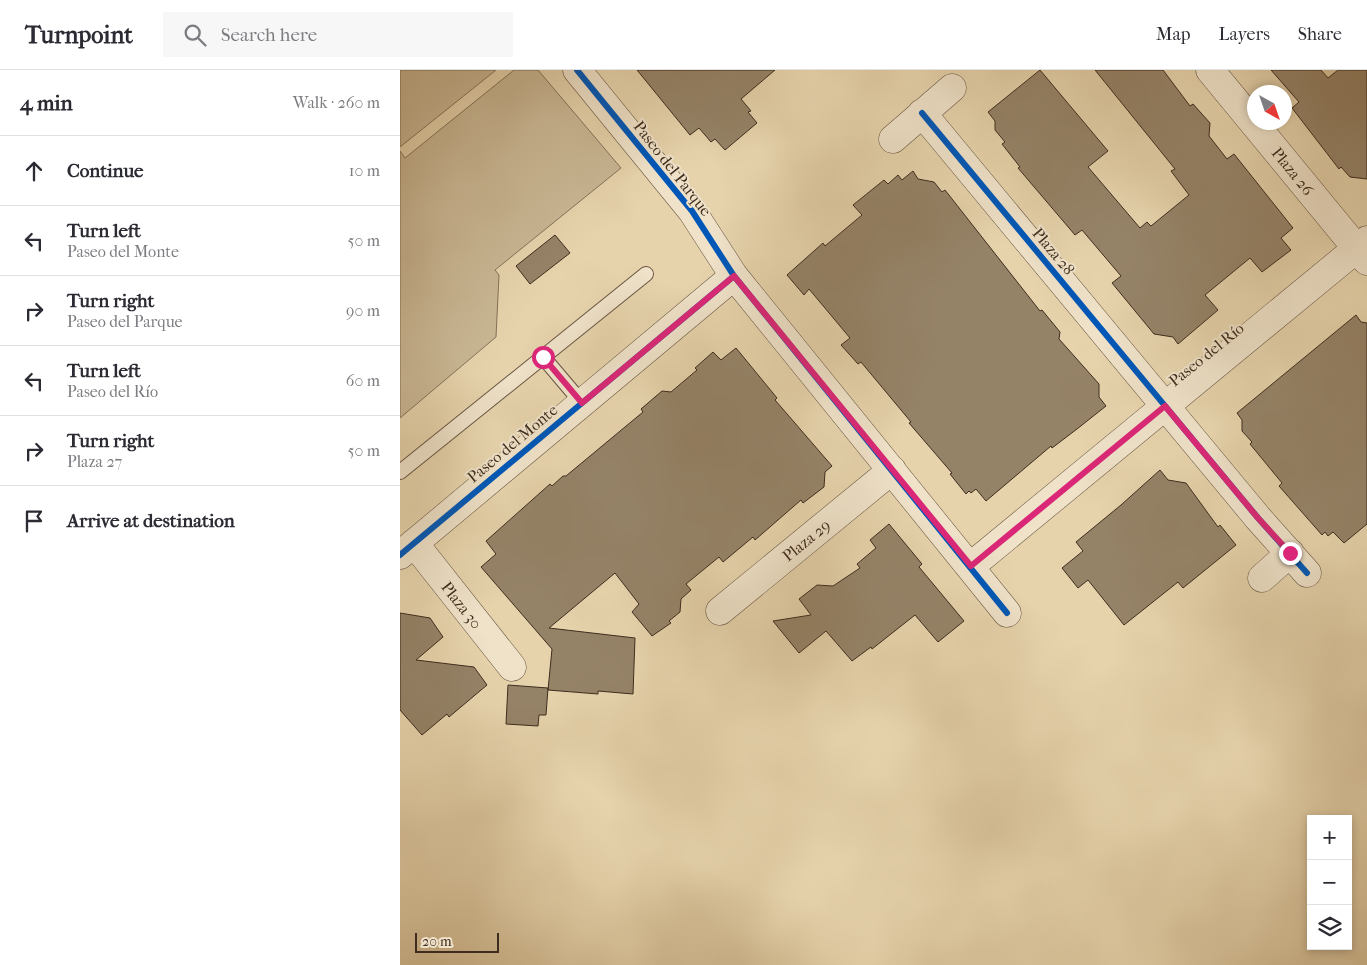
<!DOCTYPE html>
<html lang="en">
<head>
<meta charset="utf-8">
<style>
  :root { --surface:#fff; --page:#f7f7f7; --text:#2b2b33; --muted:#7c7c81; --line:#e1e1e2 }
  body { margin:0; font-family:"IM FELL French Canon",serif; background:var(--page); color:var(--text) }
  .controls { position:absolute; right:15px; bottom:15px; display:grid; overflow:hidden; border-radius:0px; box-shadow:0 2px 8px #0003 }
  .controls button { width:45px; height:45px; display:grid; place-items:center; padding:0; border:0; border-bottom:1px solid var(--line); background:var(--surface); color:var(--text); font:25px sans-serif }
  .compass { position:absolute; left:847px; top:15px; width:45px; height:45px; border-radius:50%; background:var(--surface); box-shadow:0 2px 8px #0003; rotate:140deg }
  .scale { position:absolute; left:15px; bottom:12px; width:84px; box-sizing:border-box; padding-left:5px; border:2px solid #3e2c1e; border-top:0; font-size:14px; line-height:18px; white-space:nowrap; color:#3e2c1e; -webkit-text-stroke:4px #efe2c9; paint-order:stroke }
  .stop { position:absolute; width:15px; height:15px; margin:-11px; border:4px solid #db2777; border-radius:50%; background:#fff }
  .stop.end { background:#db2777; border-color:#fff; box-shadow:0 1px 5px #0008 }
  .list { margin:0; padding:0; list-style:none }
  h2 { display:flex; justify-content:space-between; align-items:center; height:65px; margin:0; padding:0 20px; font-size:21px }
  h2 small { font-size:16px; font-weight:400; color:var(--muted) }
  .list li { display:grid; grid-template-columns:32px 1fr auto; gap:15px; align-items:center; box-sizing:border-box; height:70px; padding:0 20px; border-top:1px solid var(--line) }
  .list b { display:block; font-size:19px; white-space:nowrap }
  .list p { margin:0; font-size:16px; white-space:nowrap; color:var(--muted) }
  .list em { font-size:16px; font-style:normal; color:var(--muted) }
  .icon { flex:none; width:28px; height:28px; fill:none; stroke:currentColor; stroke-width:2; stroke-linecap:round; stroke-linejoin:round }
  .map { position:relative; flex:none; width:967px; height:895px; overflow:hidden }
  header { display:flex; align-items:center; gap:30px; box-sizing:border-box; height:70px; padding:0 25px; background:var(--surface); border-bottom:1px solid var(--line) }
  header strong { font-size:24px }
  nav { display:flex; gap:28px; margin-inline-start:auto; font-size:18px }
  .search { width:350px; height:45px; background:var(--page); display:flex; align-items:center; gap:12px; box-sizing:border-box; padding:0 18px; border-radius:0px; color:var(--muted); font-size:19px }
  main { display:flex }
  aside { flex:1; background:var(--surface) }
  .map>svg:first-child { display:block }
  .green { fill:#c9b794; stroke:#847259 }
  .building { fill:#958368; stroke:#3e2c1e }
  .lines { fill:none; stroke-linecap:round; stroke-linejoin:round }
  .lane-casing { stroke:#685642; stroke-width:16 }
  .street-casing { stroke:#685642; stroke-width:29 }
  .lane { stroke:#efe2c9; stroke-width:14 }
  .street { stroke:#efe2c9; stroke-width:28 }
  .cycleway-casing { stroke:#efe2c9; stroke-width:9 }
  .cycleway { stroke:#0057b8; stroke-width:6 }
  .route { stroke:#db2777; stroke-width:6 }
  .labels { text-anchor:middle; stroke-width:4; stroke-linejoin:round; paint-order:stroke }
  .street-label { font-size:16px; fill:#3e2c1e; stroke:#efe2c9 }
</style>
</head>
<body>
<header>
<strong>Turnpoint</strong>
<div class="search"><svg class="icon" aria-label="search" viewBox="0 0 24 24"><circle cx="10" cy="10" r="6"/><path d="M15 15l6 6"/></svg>Search here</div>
<nav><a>Map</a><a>Layers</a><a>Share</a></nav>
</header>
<main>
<aside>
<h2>4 min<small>Walk · 260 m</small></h2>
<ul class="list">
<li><svg class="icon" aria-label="ahead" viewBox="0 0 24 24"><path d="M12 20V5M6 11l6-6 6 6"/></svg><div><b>Continue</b></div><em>10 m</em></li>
<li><svg class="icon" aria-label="left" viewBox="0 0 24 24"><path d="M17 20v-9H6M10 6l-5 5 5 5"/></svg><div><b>Turn left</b><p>Paseo del Monte</p></div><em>50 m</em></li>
<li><svg class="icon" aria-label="right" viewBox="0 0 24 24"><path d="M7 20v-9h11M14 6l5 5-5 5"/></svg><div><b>Turn right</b><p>Paseo del Parque</p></div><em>90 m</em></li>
<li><svg class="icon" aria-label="left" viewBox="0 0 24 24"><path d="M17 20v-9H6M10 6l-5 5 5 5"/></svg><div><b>Turn left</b><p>Paseo del Río</p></div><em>60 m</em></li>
<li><svg class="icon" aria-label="right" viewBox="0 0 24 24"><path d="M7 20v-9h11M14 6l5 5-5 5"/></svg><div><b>Turn right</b><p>Plaza 27</p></div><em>50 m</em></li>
<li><svg class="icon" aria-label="arrive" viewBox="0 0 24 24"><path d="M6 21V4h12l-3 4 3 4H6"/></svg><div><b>Arrive at destination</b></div></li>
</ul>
</aside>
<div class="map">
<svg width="967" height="895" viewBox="0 0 967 895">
  <rect width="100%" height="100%" fill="#e6d3ac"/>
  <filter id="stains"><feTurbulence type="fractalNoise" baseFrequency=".004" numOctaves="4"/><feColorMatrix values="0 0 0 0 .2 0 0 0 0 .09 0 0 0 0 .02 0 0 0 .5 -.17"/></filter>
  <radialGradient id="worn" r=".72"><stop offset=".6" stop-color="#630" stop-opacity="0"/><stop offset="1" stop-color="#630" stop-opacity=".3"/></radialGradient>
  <path class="green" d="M 0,0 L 96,0 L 0,77 Z
    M 114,0 L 138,0 L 221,98 L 95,200 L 99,205 L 96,267 L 0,348 L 0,81 L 5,88 Z"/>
  <path class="building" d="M 237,0 L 375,0 L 341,29 L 351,41 L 348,42 L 357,53 L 325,80 L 315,69 L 311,72 L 299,58 L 290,65 Z
    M 640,0 L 708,81 L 688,97 L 740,158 L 747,152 L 751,156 L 789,125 L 771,101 L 775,99 L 695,0 L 763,0 L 790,36 L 793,34 L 810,53 L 809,66 L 827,89 L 834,84 L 893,158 L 881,168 L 891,180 L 862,202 L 850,188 L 805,225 L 818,240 L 778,274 L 773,267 L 754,264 L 712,213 L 721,206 L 682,160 L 675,165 L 618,98 L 620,97 L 602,74 L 605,72 L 595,60 L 595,51 L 588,42 Z
    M 871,0 L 921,0 L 928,8 L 938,0 L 967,0 L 967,109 L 950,107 L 941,97 L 939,99 L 892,38 L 899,32 Z
    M 513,101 L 518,109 L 534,112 L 542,122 L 545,120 L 640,241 L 642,240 L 660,262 L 659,269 L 699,314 L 699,327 L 706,336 L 677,359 L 652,378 L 651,376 L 586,431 L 576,419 L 571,423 L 569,421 L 566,424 L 550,404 L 552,403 L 509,353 L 511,352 L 461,292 L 458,294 L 441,275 L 450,268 L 409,219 L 404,225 L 387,205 L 423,173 L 425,176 L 462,145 L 453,135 L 484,110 L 488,114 L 498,105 L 502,110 Z
    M 155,165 L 170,183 L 130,214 L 116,196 Z
    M 956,245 L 961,252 L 967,253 L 967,454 L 944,473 L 933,462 L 928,466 L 925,462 L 922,465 L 879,416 L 882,413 L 850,374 L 852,372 L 842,361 L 842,350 L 837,343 Z
    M 336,278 L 377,328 L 375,330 L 432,396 L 425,402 L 424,417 L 403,433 L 401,430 L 355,470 L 353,467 L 323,492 L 319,487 L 286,514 L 291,520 L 281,529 L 280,542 L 269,551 L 271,553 L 252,566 L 232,542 L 239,534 L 215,503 L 149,558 L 235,568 L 233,624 L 198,621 L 198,624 L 148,620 L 152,579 L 81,497 L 96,484 L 86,471 L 150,414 L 152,416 L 163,406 L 166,406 L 243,342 L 241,339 L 262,321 L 271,322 L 297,300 L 295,298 L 313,282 L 321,290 Z
    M 760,400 L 768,410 L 786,413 L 818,457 L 820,455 L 836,475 L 783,518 L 778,512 L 724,555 L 688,510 L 678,518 L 662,498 L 683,481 L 676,472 L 721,435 Z
    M 489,454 L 522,494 L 519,497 L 564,551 L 538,572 L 515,545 L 472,579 L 471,577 L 452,591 L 426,561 L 399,583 L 373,551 L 411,545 L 399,529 L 417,515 L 433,516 L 460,498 L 457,494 L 476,478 L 470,470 Z
    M 0,543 L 30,548 L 43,567 L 16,590 L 74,597 L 87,615 L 49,647 L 47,644 L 22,665 L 0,640 Z
    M 108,615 L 148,618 L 146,645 L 139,645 L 138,656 L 106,654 Z"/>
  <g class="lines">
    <defs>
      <path id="lane" d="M 143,287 L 246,204
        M 0,402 L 143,287 L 182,333"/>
      <path id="street" d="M 177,0 L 292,141 L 334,206 L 607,543
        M 810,0 L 967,191
        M 522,43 L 858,448 L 907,503
        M 493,69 L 552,18
        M 14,473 L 112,597
        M 0,485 L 334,206
        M 571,496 L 967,170
        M 862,508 L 890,483
        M 320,541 L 492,400"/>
    </defs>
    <use href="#lane" class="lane-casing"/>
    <use href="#street" class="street-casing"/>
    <use href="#lane" class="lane"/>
    <use href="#street" class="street"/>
    <defs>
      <path id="cycleway" d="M 177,0 L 292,141 L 334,206 L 607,543
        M 522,43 L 858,448 L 907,503
        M 0,485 L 334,206"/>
    </defs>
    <use href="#cycleway" class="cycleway-casing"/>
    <use href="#cycleway" class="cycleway"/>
  </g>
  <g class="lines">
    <path class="route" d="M 143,287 L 182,333 L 334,206 L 571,496 L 765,336 L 858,448 L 890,483"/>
  </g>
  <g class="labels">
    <g class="street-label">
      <text transform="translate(273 98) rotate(52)" y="6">Paseo del Parque</text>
      <text transform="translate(893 101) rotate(51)" y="6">Plaza 26</text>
      <text transform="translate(654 181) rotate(50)" y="6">Plaza 28</text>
      <text transform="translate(806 284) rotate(-39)" y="6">Paseo del Río</text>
      <text transform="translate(112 373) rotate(-40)" y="6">Paseo del Monte</text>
      <text transform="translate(406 470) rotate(-39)" y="6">Plaza 29</text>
      <text transform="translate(62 535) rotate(52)" y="6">Plaza 30</text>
    </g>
  </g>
  <rect width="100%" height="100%" filter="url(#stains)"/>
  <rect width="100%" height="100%" fill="url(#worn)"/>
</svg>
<div class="controls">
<button>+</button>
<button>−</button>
<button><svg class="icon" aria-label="layers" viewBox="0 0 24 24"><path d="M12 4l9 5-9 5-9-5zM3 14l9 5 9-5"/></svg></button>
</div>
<svg class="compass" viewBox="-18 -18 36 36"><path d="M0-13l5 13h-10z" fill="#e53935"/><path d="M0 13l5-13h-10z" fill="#7c7c81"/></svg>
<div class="scale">20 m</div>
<div class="stop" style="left:143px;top:287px"></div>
<div class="stop end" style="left:890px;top:483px"></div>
</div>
</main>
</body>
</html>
